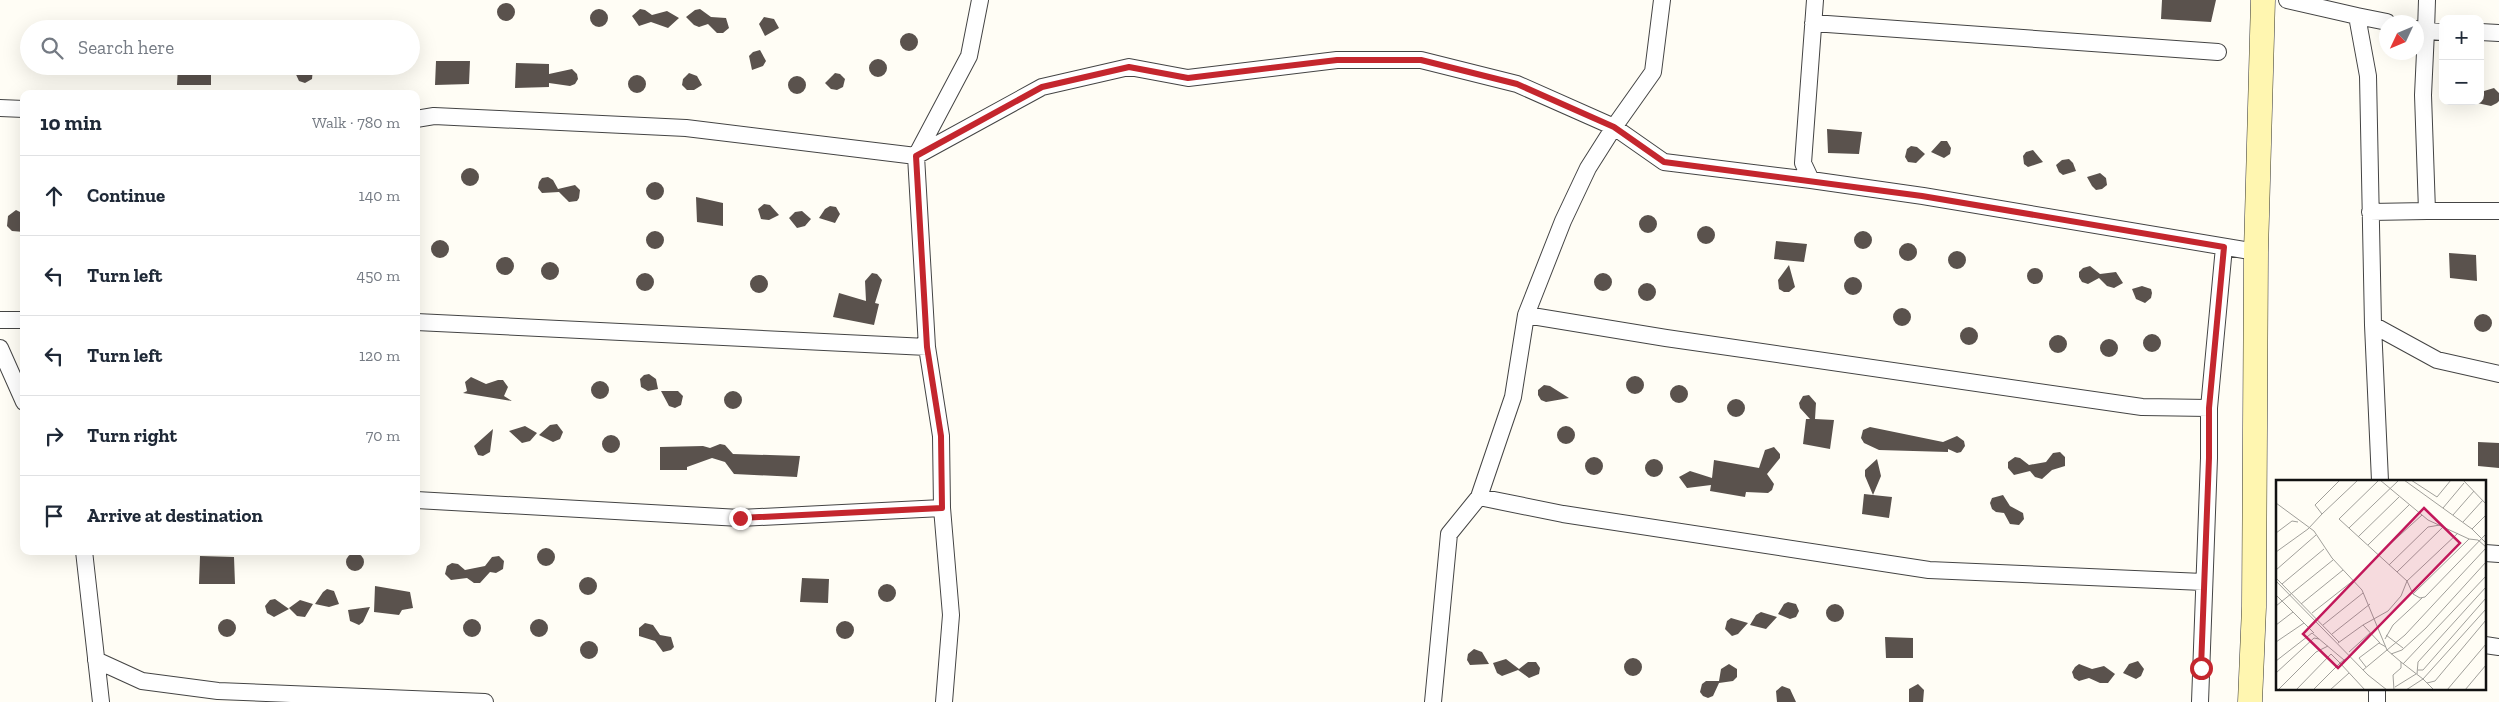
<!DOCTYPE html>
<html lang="en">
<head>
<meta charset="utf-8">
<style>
  :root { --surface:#fff; --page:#f2f2f3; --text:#1f2937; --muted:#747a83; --line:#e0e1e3 }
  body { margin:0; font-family:"Zilla Slab",serif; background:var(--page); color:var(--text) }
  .controls { position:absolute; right:15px; top:15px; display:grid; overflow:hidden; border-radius:10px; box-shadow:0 5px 20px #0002 }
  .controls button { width:45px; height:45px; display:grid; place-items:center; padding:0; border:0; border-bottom:1px solid var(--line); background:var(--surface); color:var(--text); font:25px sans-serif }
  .compass { position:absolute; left:2379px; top:15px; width:45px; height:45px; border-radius:50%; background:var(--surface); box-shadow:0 5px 20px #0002; rotate:226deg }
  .stop { position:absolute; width:15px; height:15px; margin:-11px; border:4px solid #c4262e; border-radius:50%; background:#fff }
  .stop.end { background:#c4262e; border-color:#fff; box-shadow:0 1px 5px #0008 }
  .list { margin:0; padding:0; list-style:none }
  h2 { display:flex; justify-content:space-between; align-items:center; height:65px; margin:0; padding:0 20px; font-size:21px }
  h2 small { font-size:16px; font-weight:400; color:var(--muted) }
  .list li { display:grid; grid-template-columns:32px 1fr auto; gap:15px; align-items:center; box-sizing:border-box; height:80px; padding:0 20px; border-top:1px solid var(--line) }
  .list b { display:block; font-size:19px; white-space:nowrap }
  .list em { font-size:16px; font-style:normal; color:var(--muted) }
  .icon { flex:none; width:28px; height:28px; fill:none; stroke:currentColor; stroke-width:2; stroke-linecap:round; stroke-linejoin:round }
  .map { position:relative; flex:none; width:2499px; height:702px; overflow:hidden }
  .search { position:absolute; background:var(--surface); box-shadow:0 5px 20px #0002; left:20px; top:20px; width:400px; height:55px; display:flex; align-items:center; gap:12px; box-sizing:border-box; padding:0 18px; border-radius:28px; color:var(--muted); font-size:19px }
  .panel { position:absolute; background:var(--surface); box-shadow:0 5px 20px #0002; left:20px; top:90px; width:400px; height:465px; border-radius:10px }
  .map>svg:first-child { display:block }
  .building { fill:#5a524d }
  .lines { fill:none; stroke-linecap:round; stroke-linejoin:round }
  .street-casing { stroke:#444; stroke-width:18 }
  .secondary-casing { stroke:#333; stroke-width:25 }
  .street { stroke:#fff; stroke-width:16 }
  .secondary { stroke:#fff6b0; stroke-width:24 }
  .route { stroke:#c4262e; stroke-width:6 }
  .inset-road { fill:none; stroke:#a09f9a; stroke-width:1 }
  .view { fill:#c2185b; fill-opacity:0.15; stroke:#c2185b; stroke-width:2.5 }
  .inset-edge { fill:none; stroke:#111; stroke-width:2.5 }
</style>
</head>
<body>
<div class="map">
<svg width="2499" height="702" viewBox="0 0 2499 702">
  <rect width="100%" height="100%" fill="#fffdf5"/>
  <path class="building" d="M 2162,0 L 2216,0 L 2211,22 L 2161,19 Z
    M497 12a9 9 0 1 1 18 0a9 9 0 1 1-18 0Z
    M 640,9 L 645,10 L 652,15 L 667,11 L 679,18 L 668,28 L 651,22 L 639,26 L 632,16 Z
    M 700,9 L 711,17 L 726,18 L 729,28 L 723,33 L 717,33 L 708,24 L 699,27 L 694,25 L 686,17 L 695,10 Z
    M590 18a9 9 0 1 1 18 0a9 9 0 1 1-18 0Z
    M 764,17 L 774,19 L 779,28 L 765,36 L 759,24 Z
    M900 42a9 9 0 1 1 18 0a9 9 0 1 1-18 0Z
    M 760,50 L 766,61 L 763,66 L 752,70 L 749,56 L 753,52 Z
    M869 68a9 9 0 1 1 18 0a9 9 0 1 1-18 0Z
    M 436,61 L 470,61 L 469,84 L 435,85 Z
    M 516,63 L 549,64 L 549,74 L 572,69 L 577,74 L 578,79 L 575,84 L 570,86 L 549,83 L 549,87 L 515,88 Z
    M 178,66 L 211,66 L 211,85 L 177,85 Z
    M 292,66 L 313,68 L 312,79 L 305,83 L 299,81 Z
    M 689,73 L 697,76 L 702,85 L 694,90 L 687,90 L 682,85 L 683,79 Z
    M 835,73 L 840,74 L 845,79 L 843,87 L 837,90 L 831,89 L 825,83 Z
    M628 84a9 9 0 1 1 18 0a9 9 0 1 1-18 0Z
    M788 85a9 9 0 1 1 18 0a9 9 0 1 1-18 0Z
    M 2494,88 L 2499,93 L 2499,101 L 2497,103 L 2491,106 L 2477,103 L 2484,91 Z
    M 1827,129 L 1862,132 L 1859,154 L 1828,153 Z
    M 1941,141 L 1947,141 L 1951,148 L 1950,154 L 1944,158 L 1931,152 Z
    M 1911,146 L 1917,147 L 1925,154 L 1916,163 L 1908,162 L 1905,157 L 1907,149 Z
    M 2033,150 L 2043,162 L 2028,167 L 2024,164 L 2023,156 L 2026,152 Z
    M 2069,159 L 2073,163 L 2076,171 L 2063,175 L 2059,172 L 2056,165 L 2062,160 Z
    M461 177a9 9 0 1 1 18 0a9 9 0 1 1-18 0Z
    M 2100,173 L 2106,178 L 2107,185 L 2102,189 L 2096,190 L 2092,186 L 2087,177 Z
    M 548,177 L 553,180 L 558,189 L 575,185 L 580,190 L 579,198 L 577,201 L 569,202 L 559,192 L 542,193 L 538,188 L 539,182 L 542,178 Z
    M646 191a9 9 0 1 1 18 0a9 9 0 1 1-18 0Z
    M 696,197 L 723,203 L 723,226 L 697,222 Z
    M 764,204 L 770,205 L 779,215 L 769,220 L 761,219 L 758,209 Z
    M 830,206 L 836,207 L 840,214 L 835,223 L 819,218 L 825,209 Z
    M 16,210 L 24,214 L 24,232 L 12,231 L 7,226 L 8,216 Z
    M 802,211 L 811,219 L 805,226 L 797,228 L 789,218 L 795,212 Z
    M1639 224a9 9 0 1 1 18 0a9 9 0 1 1-18 0Z
    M1697 235a9 9 0 1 1 18 0a9 9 0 1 1-18 0Z
    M646 240a9 9 0 1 1 18 0a9 9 0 1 1-18 0Z
    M1854 240a9 9 0 1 1 18 0a9 9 0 1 1-18 0Z
    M431 249a9 9 0 1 1 18 0a9 9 0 1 1-18 0Z
    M 1776,241 L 1807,244 L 1804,262 L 1774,259 Z
    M1899 252a9 9 0 1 1 18 0a9 9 0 1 1-18 0Z
    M1948 260a9 9 0 1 1 18 0a9 9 0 1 1-18 0Z
    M 2449,253 L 2476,255 L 2477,281 L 2450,278 Z
    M496 266a9 9 0 1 1 18 0a9 9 0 1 1-18 0Z
    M541 271a9 9 0 1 1 18 0a9 9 0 1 1-18 0Z
    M 1789,265 L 1795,287 L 1789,292 L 1784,292 L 1779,289 L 1778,280 Z
    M 2090,266 L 2100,274 L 2116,272 L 2123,283 L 2114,288 L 2107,286 L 2099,278 L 2088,284 L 2082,282 L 2079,277 L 2079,272 L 2083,268 Z
    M2027 276a8 8 0 1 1 16 0a8 8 0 1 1-16 0Z
    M 872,273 L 877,274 L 882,280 L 875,303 L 879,304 L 874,325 L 833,317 L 839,293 L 866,301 L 865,281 Z
    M1594 282a9 9 0 1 1 18 0a9 9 0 1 1-18 0Z
    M636 282a9 9 0 1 1 18 0a9 9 0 1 1-18 0Z
    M750 284a9 9 0 1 1 18 0a9 9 0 1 1-18 0Z
    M1844 286a9 9 0 1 1 18 0a9 9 0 1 1-18 0Z
    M1638 292a9 9 0 1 1 18 0a9 9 0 1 1-18 0Z
    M 2142,286 L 2151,289 L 2152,293 L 2151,298 L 2145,303 L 2136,299 L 2132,289 Z
    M1893 317a9 9 0 1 1 18 0a9 9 0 1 1-18 0Z
    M2474 323a9 9 0 1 1 18 0a9 9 0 1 1-18 0Z
    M1960 336a9 9 0 1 1 18 0a9 9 0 1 1-18 0Z
    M2143 343a9 9 0 1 1 18 0a9 9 0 1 1-18 0Z
    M2049 344a9 9 0 1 1 18 0a9 9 0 1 1-18 0Z
    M2100 348a9 9 0 1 1 18 0a9 9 0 1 1-18 0Z
    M 649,374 L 656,379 L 658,389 L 648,391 L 641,387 L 640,379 L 644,375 Z
    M1626 385a9 9 0 1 1 18 0a9 9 0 1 1-18 0Z
    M 471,377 L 486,384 L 498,380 L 503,380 L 508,387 L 504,396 L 512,401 L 463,393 L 467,391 L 465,382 Z
    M591 390a9 9 0 1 1 18 0a9 9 0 1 1-18 0Z
    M 1544,385 L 1550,386 L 1569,398 L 1546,402 L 1541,400 L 1538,395 L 1538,390 Z
    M1670 394a9 9 0 1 1 18 0a9 9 0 1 1-18 0Z
    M 661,391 L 678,391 L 683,396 L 681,405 L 675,408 L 669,406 Z
    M724 400a9 9 0 1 1 18 0a9 9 0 1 1-18 0Z
    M 1809,395 L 1816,403 L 1815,419 L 1834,420 L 1830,449 L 1803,444 L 1806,419 L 1810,419 L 1800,408 L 1799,403 L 1803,396 Z
    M1727 408a9 9 0 1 1 18 0a9 9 0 1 1-18 0Z
    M 557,424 L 563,432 L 560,439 L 553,442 L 539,435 L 550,425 Z
    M 525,426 L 537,433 L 530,441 L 522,443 L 509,431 Z
    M1557 435a9 9 0 1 1 18 0a9 9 0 1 1-18 0Z
    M 1870,427 L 1943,442 L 1957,436 L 1964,441 L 1965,446 L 1961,452 L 1957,453 L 1948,449 L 1948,452 L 1879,450 L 1864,443 L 1861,438 L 1863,430 Z
    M 493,429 L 490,452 L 483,456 L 478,455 L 474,446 Z
    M602 444a9 9 0 1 1 18 0a9 9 0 1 1-18 0Z
    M 2478,442 L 2499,443 L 2499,468 L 2478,466 Z
    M 720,444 L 725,445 L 733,454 L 800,456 L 797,477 L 734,474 L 725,462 L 712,458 L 687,467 L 687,470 L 660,470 L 660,447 L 703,446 L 710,448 Z
    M 1774,447 L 1780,454 L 1780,458 L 1767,474 L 1774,484 L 1772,490 L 1768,493 L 1746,492 L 1745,497 L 1710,491 L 1711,485 L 1687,488 L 1679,477 L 1690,471 L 1712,478 L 1714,460 L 1759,468 L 1765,450 Z
    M 2060,452 L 2065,457 L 2065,466 L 2052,470 L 2042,479 L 2035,477 L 2030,471 L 2014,475 L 2008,468 L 2008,462 L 2015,457 L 2020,458 L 2029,465 L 2046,462 L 2053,453 Z
    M1585 466a9 9 0 1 1 18 0a9 9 0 1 1-18 0Z
    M 1877,459 L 1881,476 L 1873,495 L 1892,497 L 1889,518 L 1862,514 L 1864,494 L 1873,495 L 1865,476 L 1865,470 Z
    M1645 468a9 9 0 1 1 18 0a9 9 0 1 1-18 0Z
    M 2003,495 L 2010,506 L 2023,513 L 2024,519 L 2019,525 L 2010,524 L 2004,513 L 1996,512 L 1992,509 L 1990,503 L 1992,498 Z
    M537 557a9 9 0 1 1 18 0a9 9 0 1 1-18 0Z
    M346 562a9 9 0 1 1 18 0a9 9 0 1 1-18 0Z
    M 200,556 L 234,557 L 235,584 L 199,584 Z
    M 499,556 L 504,561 L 503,569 L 496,573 L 490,572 L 480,583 L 474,583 L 467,578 L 451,580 L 445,574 L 447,566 L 452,563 L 458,564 L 465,570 L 485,566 L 492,557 Z
    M579 586a9 9 0 1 1 18 0a9 9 0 1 1-18 0Z
    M 802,578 L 829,579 L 828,603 L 800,602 Z
    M878 593a9 9 0 1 1 18 0a9 9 0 1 1-18 0Z
    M 375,586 L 410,592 L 413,608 L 402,610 L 399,615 L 374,612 Z
    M 327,589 L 334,591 L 339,604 L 329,607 L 315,604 L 323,592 Z
    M 275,599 L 289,609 L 274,617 L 267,613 L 265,606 L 270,600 Z
    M 300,600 L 313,604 L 305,617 L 297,616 L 289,608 Z
    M 1788,602 L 1796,604 L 1799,611 L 1796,617 L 1790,619 L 1778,614 L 1784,604 Z
    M1826 613a9 9 0 1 1 18 0a9 9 0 1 1-18 0Z
    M 370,607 L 363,622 L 359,625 L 350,621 L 348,610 Z
    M 1761,612 L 1777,617 L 1766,629 L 1750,625 L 1756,615 Z
    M 1731,618 L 1748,623 L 1738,634 L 1732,636 L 1725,629 L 1727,621 Z
    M530 628a9 9 0 1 1 18 0a9 9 0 1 1-18 0Z
    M218 628a9 9 0 1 1 18 0a9 9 0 1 1-18 0Z
    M463 628a9 9 0 1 1 18 0a9 9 0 1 1-18 0Z
    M836 630a9 9 0 1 1 18 0a9 9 0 1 1-18 0Z
    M 645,623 L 653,625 L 660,635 L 671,637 L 674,647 L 671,650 L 663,652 L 655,641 L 639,636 L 639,628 Z
    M 1885,637 L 1913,638 L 1913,658 L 1886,658 Z
    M580 650a9 9 0 1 1 18 0a9 9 0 1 1-18 0Z
    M 1474,649 L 1482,652 L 1489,664 L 1470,665 L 1467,660 L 1468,654 Z
    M1624 667a9 9 0 1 1 18 0a9 9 0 1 1-18 0Z
    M 1506,659 L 1519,669 L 1528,662 L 1536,662 L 1540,668 L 1539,674 L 1529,678 L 1518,670 L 1502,676 L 1497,673 L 1493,663 Z
    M 2138,661 L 2144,669 L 2141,676 L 2136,679 L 2123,673 L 2129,664 Z
    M 1729,664 L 1737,669 L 1737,677 L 1733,681 L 1719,683 L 1713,696 L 1708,698 L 1703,696 L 1700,692 L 1702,684 L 1706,681 L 1719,681 L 1721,669 Z
    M 2079,664 L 2092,669 L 2104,666 L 2115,674 L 2108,683 L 2100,683 L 2089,678 L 2079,681 L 2074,678 L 2072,672 L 2075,667 Z
    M 1918,684 L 1924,690 L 1923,702 L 1909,702 L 1909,689 Z
    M 1782,686 L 1790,689 L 1796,702 L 1777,702 L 1776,691 Z"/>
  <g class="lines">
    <defs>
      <path id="street" d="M 1815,0 L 1803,163 L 1811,180 L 1923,196 L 2256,252
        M 2287,0 L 2357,16 L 2368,76 L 2373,325 L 2380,481
        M 2427,0 L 2426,31 L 2443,32
        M 2357,16 L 2387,22
        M 1813,23 L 2218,52
        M 2416,29 L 2426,31 L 2423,95 L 2427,211 L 2499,211
        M 2480,32 L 2499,33
        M 0,108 L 24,109
        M 416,119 L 434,116 L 686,128 L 916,156 L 1042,87 L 1129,67 L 1188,78 L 1337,60 L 1421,60 L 1517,84 L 1614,127 L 1664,162 L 1811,180
        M 2370,212 L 2427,211
        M 1526,315 L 1666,338 L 2142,407 L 2209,408
        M 0,320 L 24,320
        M 416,322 L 927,347
        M 2373,325 L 2437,360 L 2499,374
        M 0,348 L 24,402
        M 1479,497 L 1563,514 L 1929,570 L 2203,582
        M 416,500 L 740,518 L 942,508
        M 84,551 L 101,702
        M 2485,553 L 2499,554
        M 2485,645 L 2499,647
        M 96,660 L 142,681 L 218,691 L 485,702
        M 2377,688 L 2377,702
        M 944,702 L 951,615 L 942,508 L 941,436 L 927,347 L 916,156 L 969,56 L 980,0
        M 1433,702 L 1449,534 L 1479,497 L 1513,397 L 1526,315 L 1563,221 L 1588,168 L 1614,127 L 1653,72 L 1662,0
        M 2200,702 L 2209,458 L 2209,408 L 2224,247"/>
      <path id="secondary" d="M 2250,702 L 2254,607 L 2256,252 L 2263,0"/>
    </defs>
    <use href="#street" class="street-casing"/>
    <use href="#secondary" class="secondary-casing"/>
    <use href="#street" class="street"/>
    <use href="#secondary" class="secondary"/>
  </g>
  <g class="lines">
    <path class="route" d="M 740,518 L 942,508 L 941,436 L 927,347 L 916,156 L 1042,87 L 1129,67 L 1188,78 L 1337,60 L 1421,60 L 1517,84 L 1614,127 L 1664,162 L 1922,196 L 2224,247 L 2209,408 L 2209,458 L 2201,668"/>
  </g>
  <g transform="translate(2276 480)">
    <rect width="210" height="210" fill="#fffdf5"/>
    <path class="inset-road" d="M 64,0 L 39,25 L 46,34 L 82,0M 103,0 L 63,39 L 131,101 L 137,114 L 144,118 L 149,117 L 210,54M 104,0 L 152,40 L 193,59 L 202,60 L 210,67M 128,0 L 196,49 L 210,63M 135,0 L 161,17 L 175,0M 187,0 L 210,24M 0,23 L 38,51 L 56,78 L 86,110 L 111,170 L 125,182 L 125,188 L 117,195 L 118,210M 167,28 L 188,3M 177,35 L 198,11M 187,42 L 207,20M 73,48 L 123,0M 196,49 L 210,35M 0,53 L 16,41 L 22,42M 82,57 L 123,17M 92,65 L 133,25M 0,72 L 32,49 L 46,34M 102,75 L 146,35M 113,85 L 152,47 L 164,45M 0,90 L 40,55M 121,92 L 168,46M 0,98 L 63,162M 0,101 L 92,195 L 111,210M 6,104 L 48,69M 137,114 L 193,59M 0,115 L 38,153M 25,124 L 67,90M 0,126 L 57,80M 36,133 L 78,100M 0,145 L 17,132M 47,145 L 87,113M 87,145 L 112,131 L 125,116 L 131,101 L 182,53M 56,154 L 94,124M 110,155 L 127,168M 109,159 L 117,145 L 146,118M 0,162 L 28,143M 62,163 L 87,145 L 104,163M 73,172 L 94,153M 115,174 L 126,170 L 150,148 L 210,82M 0,181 L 36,153 L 68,180 L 74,177M 125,182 L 147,199 L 210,129M 127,184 L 210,96M 90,187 L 83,178 L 103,163 L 110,167M 87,190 L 129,155 L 210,68M 142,190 L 147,190 L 210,118M 0,193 L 38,158 L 43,159M 141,194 L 142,182 L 210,107M 151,203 L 159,201 L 210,140M 119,207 L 140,194M 2,210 L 40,172 L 52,166M 20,210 L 55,174 L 64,183 L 68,180M 37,210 L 64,183 L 89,210M 54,210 L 73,193M 130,210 L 147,199 L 158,210M 171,210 L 210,164M 189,210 L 210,185"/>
    <path class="view" d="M 148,28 L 184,63 L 62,188 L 27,154 Z"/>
    <rect width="210" height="210" class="inset-edge"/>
  </g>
</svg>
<div class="controls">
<button>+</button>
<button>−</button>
</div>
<svg class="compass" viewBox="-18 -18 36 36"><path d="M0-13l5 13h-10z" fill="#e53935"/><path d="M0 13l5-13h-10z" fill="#747a83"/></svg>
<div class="stop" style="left:2201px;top:668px"></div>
<div class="stop end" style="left:740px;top:518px"></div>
<div class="search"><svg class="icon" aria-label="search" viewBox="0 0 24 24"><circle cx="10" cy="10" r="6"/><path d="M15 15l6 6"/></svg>Search here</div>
<section class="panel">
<h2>10 min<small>Walk · 780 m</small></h2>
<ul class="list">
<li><svg class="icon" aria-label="ahead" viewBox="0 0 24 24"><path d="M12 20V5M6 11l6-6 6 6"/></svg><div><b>Continue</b></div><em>140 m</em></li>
<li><svg class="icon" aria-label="left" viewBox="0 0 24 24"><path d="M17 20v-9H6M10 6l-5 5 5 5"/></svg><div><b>Turn left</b></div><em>450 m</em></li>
<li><svg class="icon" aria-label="left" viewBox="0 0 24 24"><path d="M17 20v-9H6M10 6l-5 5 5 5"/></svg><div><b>Turn left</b></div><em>120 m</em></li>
<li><svg class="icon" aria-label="right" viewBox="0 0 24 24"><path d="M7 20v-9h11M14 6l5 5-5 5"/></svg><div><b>Turn right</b></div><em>70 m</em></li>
<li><svg class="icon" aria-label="arrive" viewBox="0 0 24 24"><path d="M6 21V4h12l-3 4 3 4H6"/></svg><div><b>Arrive at destination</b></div></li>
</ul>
</section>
</div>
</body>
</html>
